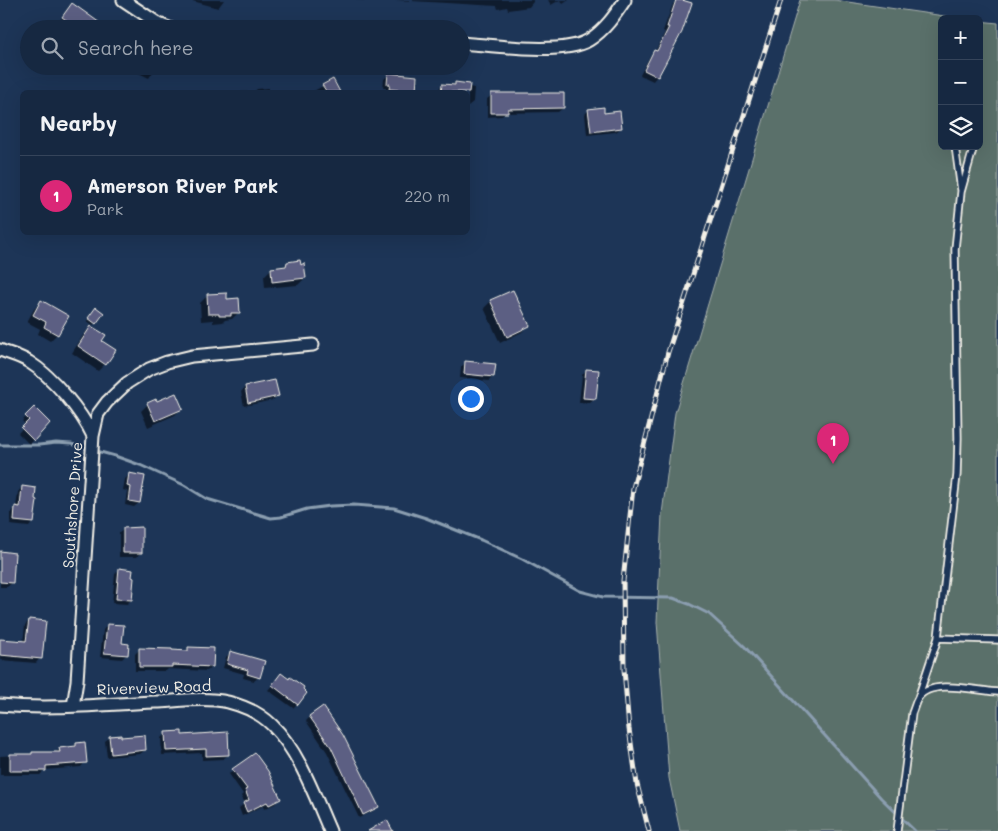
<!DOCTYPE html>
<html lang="en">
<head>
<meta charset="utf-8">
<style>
  :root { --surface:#162841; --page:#23344c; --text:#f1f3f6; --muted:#9ea6b1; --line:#35445a; --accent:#db2777 }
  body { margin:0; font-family:Mali,sans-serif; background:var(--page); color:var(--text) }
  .controls { position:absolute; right:15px; top:15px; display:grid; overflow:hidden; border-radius:8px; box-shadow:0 5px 20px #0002 }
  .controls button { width:45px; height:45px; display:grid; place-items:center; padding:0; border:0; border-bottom:1px solid var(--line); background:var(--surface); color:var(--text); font:25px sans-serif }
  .you { position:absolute; left:470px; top:398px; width:18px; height:18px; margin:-12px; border:4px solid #fff; border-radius:50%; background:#1a73e8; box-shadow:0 0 0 8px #1a73e833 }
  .badge { display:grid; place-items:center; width:32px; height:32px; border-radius:50%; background:var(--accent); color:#fff; font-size:16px; font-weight:700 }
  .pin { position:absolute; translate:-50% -41px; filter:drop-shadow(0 1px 2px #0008) }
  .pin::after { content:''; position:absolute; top:26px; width:18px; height:15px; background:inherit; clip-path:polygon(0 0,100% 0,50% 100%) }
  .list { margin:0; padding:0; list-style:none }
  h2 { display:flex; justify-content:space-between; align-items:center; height:65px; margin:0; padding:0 20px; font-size:21px }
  h2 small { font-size:16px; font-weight:400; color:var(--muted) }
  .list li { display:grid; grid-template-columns:32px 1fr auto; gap:15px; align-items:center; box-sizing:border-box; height:80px; padding:0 20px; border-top:1px solid var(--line) }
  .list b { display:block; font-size:19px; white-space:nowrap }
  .list p { margin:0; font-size:16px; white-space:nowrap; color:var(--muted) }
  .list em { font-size:16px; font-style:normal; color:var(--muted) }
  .icon { flex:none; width:28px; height:28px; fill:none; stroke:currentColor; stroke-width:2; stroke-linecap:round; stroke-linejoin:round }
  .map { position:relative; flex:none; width:998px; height:831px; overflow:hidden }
  .search { position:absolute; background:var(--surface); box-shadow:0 5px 20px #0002; left:20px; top:20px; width:450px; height:55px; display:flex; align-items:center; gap:12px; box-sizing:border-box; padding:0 18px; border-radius:28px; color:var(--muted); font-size:19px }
  .panel { position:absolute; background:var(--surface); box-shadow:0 5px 20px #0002; left:20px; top:90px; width:450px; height:145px; border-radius:8px }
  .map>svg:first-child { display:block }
  .green { fill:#5a6f6b; stroke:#a7b0aa }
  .shadow { fill:#0007 }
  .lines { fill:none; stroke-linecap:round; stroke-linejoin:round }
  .stream { stroke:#8b9eb0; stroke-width:3 }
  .building { fill:#5b5f83; stroke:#f4f1e8 }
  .service-casing { stroke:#f4f1e8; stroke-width:9 }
  .minor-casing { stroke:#f4f1e8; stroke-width:15 }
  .service { stroke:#1d3557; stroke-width:5.5 }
  .minor { stroke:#1d3557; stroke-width:11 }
  .rail-casing { stroke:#f4f1e8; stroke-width:5 }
  .rail { stroke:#1d3557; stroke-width:3; stroke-dasharray:9; stroke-linecap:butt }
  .labels { text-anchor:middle; stroke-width:4; stroke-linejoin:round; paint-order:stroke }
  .street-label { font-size:15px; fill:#f4f1e8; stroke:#1d3557 }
</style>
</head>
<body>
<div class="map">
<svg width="998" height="831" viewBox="0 0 998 831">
  <rect width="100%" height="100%" fill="#1d3557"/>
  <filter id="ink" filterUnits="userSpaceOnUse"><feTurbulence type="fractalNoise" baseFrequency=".02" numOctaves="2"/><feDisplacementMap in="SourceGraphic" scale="10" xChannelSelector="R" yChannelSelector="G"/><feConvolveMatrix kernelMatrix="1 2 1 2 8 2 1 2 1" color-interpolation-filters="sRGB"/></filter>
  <g filter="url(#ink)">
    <path class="green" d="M 800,0 L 834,0 L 965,19 L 942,19 L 942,146 L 979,146 L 979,21 L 998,23 L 998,831 L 680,831 L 669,778 L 657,622 L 662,514 L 675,413 Z"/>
    <path class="shadow" d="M 189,0 L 224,0 L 218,8 Z
      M 355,0 L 385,0 L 384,1 Z
      M 395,0 L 533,0 L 533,2 L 529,7 L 508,10 L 507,7 L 498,9 L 497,6 Z
      M 548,0 L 560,0 L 551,5 Z
      M 561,0 L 569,0 L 563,4 Z
      M 677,0 L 679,0 L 657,76 L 653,81 L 640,75 L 650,56 L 655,52 L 665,32 L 663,31 L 673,4 Z
      M 68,9 L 94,29 L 69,29 L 59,22 Z
      M 124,66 L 157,66 L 149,78 Z
      M 389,75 L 414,91 L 413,92 L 386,92 L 386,88 L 383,88 L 384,79 Z
      M 332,81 L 339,92 L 312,92 Z
      M 455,84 L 474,88 L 473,102 L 468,106 L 468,92 L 438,92 L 438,90 L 442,85 L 453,86 Z
      M 269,88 L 269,92 L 241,92 L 255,91 L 257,89 Z
      M 492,95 L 563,108 L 558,112 L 505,113 L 502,116 L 487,117 L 487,99 Z
      M 589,110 L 603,114 L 621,128 L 616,132 L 587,135 L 585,114 Z
      M 287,263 L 305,278 L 298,285 L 265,288 L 264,276 L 271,269 L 283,268 Z
      M 207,296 L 226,300 L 239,312 L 232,319 L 225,320 L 223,322 L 213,323 L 213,320 L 201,321 L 200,303 Z
      M 491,301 L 528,325 L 522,332 L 500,343 L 484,308 Z
      M 41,302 L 57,334 L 50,341 L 38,334 L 40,329 L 27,322 L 34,309 Z
      M 94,310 L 95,323 L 93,325 L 87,321 Z
      M 91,327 L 100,341 L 105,364 L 98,371 L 72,353 L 84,334 Z
      M 466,362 L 493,376 L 489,381 L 460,378 L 461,367 Z
      M 586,370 L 595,398 L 590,403 L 579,402 L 582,375 Z
      M 245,387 L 277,396 L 273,400 L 244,406 L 241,392 Z
      M 148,404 L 182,408 L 175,415 L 148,427 L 141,411 Z
      M 34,409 L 49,423 L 29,444 L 18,433 L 26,425 L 22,421 Z
      M 130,474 L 139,503 L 134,507 L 125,505 L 127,491 L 123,490 L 125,479 Z
      M 22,487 L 33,500 L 33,522 L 29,527 L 10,525 L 11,512 L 16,507 L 18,492 Z
      M 124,529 L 141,552 L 137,557 L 119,557 L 119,533 Z
      M 0,553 L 12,583 L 7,587 L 0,587 Z
      M 119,570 L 131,600 L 127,604 L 112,603 L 115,574 Z
      M 29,621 L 40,658 L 36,663 L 0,660 L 0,640 L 23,642 L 25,625 Z
      M 107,625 L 127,654 L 122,659 L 100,657 L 103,630 Z
      M 189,648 L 212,667 L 207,671 L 168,669 L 166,671 L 135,671 L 135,654 L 139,650 L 185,652 Z
      M 231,652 L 259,677 L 254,681 L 243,678 L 244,674 L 223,668 L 226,657 Z
      M 281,675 L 297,704 L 293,708 L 268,690 Z
      M 310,717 L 377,807 L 373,811 L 359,818 L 327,752 L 306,721 Z
      M 166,733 L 181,736 L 228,755 L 223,759 L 202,760 L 202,753 L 162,755 L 161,738 Z
      M 110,737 L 120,739 L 145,750 L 140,754 L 107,757 L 105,741 Z
      M 76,744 L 85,762 L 81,767 L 45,770 L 40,775 L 0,775 L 0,756 L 55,753 L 60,749 L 72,748 Z
      M 233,770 L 279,799 L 275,804 L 264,809 L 263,806 L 242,816 L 239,808 L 245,803 L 241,796 L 243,794 L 229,774 Z"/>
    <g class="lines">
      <path class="stream" d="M 0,445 L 39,445 L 56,443 L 71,444 L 115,456 L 140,465 L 184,485 L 207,499 L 271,518 L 281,517 L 307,509 L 330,506 L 354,505 L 394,508 L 426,518 L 481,540 L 522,559 L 580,591 L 603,597 L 673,598 L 689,604 L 709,614 L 744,646 L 881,798 L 915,831"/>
    </g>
    <path class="building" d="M 676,0 L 682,0 L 692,3 L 682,32 L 658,77 L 644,70 L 654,50 L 657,51 L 669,27 L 667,27 Z
      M 72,3 L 100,23 L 95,29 L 79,29 L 62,17 Z
      M 388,73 L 417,76 L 416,91 L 389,89 L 390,84 L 387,84 Z
      M 333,79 L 340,92 L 327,92 L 322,85 Z
      M 455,82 L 470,84 L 469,92 L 441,92 L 442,84 L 455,85 Z
      M 491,93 L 564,93 L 564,108 L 508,109 L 508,113 L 491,113 Z
      M 604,107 L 604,113 L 620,111 L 622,128 L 591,132 L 588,109 Z
      M 300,260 L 301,265 L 304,263 L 306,278 L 272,282 L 271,268 L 286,266 L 287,262 Z
      M 513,290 L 530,326 L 507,337 L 490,300 Z
      M 227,293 L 227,299 L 239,298 L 240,313 L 231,313 L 231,316 L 219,316 L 219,314 L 208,314 L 207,294 Z
      M 41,300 L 69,316 L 58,335 L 44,327 L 46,322 L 33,315 Z
      M 96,307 L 104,313 L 96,324 L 88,318 Z
      M 91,326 L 106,335 L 102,341 L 116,350 L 106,365 L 78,346 Z
      M 465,361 L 496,364 L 494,377 L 464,374 Z
      M 586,369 L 599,370 L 596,399 L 583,398 Z
      M 275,380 L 279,396 L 248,403 L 245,386 Z
      M 176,393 L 183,409 L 155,421 L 147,403 L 156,399 L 157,401 Z
      M 34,407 L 50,423 L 34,441 L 21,428 L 29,420 L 25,416 Z
      M 129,473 L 145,476 L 140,503 L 129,501 L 131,487 L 127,486 Z
      M 22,486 L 36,488 L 35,499 L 37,500 L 34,523 L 14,521 L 15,506 L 20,507 Z
      M 142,527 L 142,553 L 123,553 L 123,528 Z
      M 0,551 L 15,553 L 13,583 L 0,582 Z
      M 119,568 L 133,570 L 132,577 L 134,578 L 132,600 L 116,599 Z
      M 29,619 L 46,621 L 42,659 L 0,655 L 0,639 L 26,641 Z
      M 107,624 L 124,625 L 122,643 L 129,644 L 128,655 L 104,653 Z
      M 188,647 L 214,648 L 213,667 L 172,665 L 172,667 L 139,667 L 139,648 L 172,649 L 172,650 L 188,651 Z
      M 230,651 L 265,661 L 260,678 L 247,674 L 248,670 L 227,664 Z
      M 281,673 L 289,679 L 290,677 L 304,687 L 303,689 L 307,693 L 298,705 L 272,685 Z
      M 323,706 L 343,735 L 379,807 L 363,815 L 331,747 L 309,716 Z
      M 182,731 L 182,735 L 228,732 L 229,755 L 206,756 L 206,749 L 166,751 L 165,732 Z
      M 121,735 L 121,737 L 145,735 L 146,750 L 111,754 L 109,736 Z
      M 85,742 L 87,763 L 46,766 L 46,771 L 10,771 L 10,754 L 32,754 L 32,752 L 60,752 L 59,748 L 76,746 L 76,743 Z
      M 255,753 L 268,771 L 281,799 L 269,805 L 267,802 L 247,812 L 243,803 L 249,800 L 245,790 L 247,789 L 232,769 Z
      M 387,820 L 393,831 L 368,831 Z"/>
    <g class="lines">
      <defs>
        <path id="service" d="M 955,146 L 961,190
          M 974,146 L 961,192 L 955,249 L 958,438 L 957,475 L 938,638 L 998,640
          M 918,698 L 938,638
          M 897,831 L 912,713 C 914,709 915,703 918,698 C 931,678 977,691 998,692"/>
        <path id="minor" d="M 123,0 L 159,24 L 171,29
          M 461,43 C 492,45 563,56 589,40 C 605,30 615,15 625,0
          M 0,350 C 10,354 20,356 29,362 C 53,377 81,411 93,436 L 77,681 L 73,706
          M 93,436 L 98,414 L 107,402 L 127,383 L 149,369 L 167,362 L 192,356 L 313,345
          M 0,705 C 52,710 104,704 156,702 C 179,701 205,697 228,702 C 244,706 261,714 272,725 C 299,751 315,797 330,831"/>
      </defs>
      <use href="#service" class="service-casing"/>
      <use href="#minor" class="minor-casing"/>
      <use href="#service" class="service"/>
      <use href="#minor" class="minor"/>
      <defs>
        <path id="rail" d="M 649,831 L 637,784 L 629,729 L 624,669 L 623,581 L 633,488 L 668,352 L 781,0"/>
      </defs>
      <use href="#rail" class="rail-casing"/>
      <use href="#rail" class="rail"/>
    </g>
  </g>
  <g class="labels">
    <g class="street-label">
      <text transform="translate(73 505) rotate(-86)" y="5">Southshore Drive</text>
      <text transform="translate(154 688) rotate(-2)" y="5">Riverview Road</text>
    </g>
  </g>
</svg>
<div class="controls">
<button>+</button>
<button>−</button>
<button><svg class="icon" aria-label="layers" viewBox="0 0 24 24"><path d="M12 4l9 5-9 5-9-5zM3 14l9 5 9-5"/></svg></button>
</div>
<div class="you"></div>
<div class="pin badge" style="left:833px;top:464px">1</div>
<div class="search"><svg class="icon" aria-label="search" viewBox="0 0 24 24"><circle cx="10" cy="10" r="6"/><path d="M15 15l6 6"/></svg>Search here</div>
<section class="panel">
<h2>Nearby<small></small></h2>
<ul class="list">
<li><span class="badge">1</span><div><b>Amerson River Park</b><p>Park</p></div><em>220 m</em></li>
</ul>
</section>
</div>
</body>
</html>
